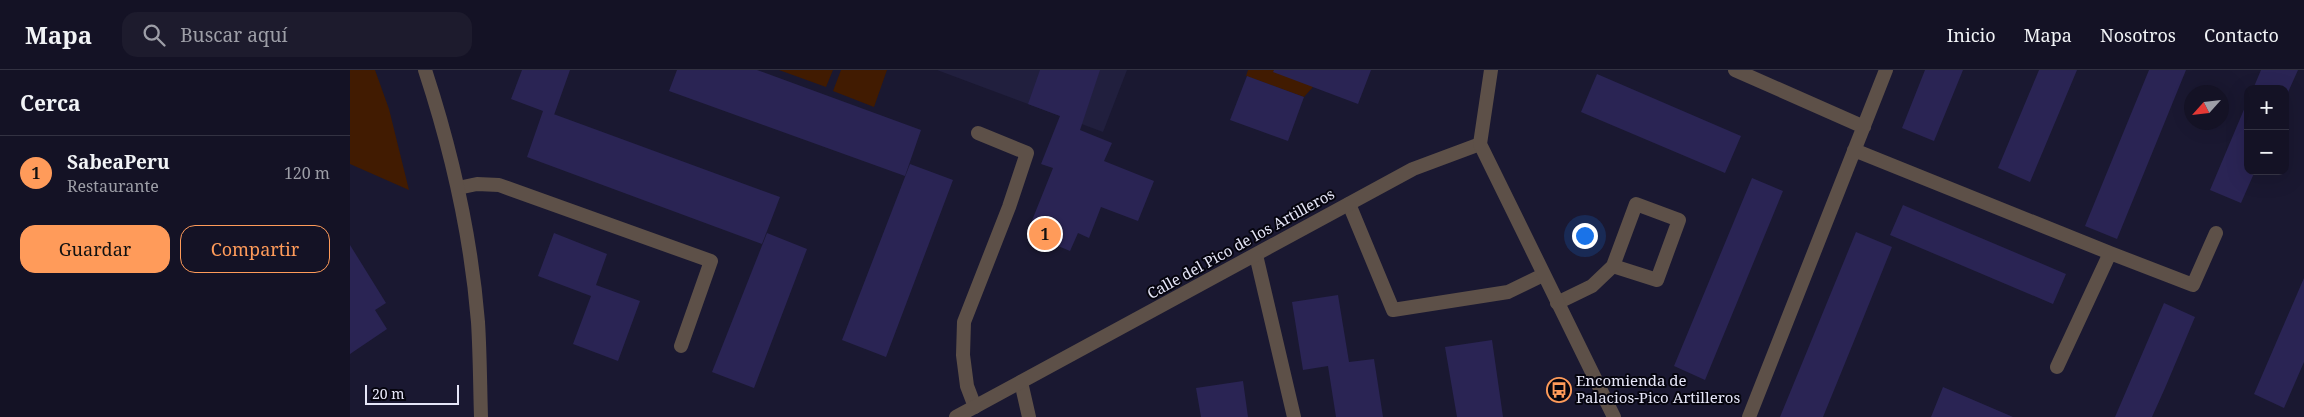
<!DOCTYPE html>
<html lang="es">
<head>
<meta charset="utf-8">
<style>
  :root { --surface:#141225; --page:#1d1b2d; --text:#f1f3f6; --muted:#9d9ea7; --line:#333242; --accent:#ff9b5a }
  body { margin:0; font-family:"Noto Serif",serif; background:var(--page); color:var(--text) }
  .controls { position:absolute; right:15px; top:15px; display:grid; overflow:hidden; border-radius:10px; box-shadow:0 5px 20px #0002 }
  .controls button { width:45px; height:45px; display:grid; place-items:center; padding:0; border:0; border-bottom:1px solid var(--line); background:var(--surface); color:var(--text); font:25px sans-serif }
  .compass { position:absolute; left:1834px; top:15px; width:45px; height:45px; border-radius:50%; background:var(--surface); box-shadow:0 5px 20px #0002; rotate:243deg }
  .scale { position:absolute; left:15px; bottom:12px; width:94px; box-sizing:border-box; padding-left:5px; border:2px solid #e6e6f8; border-top:0; font-size:14px; line-height:18px; white-space:nowrap; color:#e6e6f8; -webkit-text-stroke:4px #06050f; paint-order:stroke }
  .you { position:absolute; left:1234px; top:165px; width:18px; height:18px; margin:-12px; border:4px solid #fff; border-radius:50%; background:#1a73e8; box-shadow:0 0 0 8px #1a73e833 }
  .badge { display:grid; place-items:center; width:32px; height:32px; border-radius:50%; background:var(--accent); color:#111; font-size:16px; font-weight:700 }
  .pin { position:absolute; translate:-50% -50%; border:2px solid #fff; box-shadow:0 1px 5px #0006 }
  .list { margin:0; padding:0; list-style:none }
  h2 { display:flex; justify-content:space-between; align-items:center; height:65px; margin:0; padding:0 20px; font-size:21px }
  h2 small { font-size:16px; font-weight:400; color:var(--muted) }
  .list li { display:grid; grid-template-columns:32px 1fr auto; gap:15px; align-items:center; box-sizing:border-box; height:75px; padding:0 20px; border-top:1px solid var(--line) }
  .list b { display:block; font-size:19px; white-space:nowrap }
  .list p { margin:0; font-size:16px; white-space:nowrap; color:var(--muted) }
  .list em { font-size:16px; font-style:normal; color:var(--muted) }
  .actions { display:flex; gap:10px; padding:15px 20px }
  .actions a { flex:1; padding:11px 0; border:1px solid var(--accent); border-radius:15px; text-align:center; font-size:18px; color:var(--accent) }
  .actions .main { background:var(--accent); color:#111 }
  .icon { flex:none; width:28px; height:28px; fill:none; stroke:currentColor; stroke-width:2; stroke-linecap:round; stroke-linejoin:round }
  .map { position:relative; flex:none; width:1954px; height:347px; overflow:hidden }
  header { display:flex; align-items:center; gap:30px; box-sizing:border-box; height:70px; padding:0 25px; background:var(--surface); border-bottom:1px solid var(--line) }
  header strong { font-size:24px }
  nav { display:flex; gap:28px; margin-inline-start:auto; font-size:18px }
  .search { width:350px; height:45px; background:var(--page); display:flex; align-items:center; gap:12px; box-sizing:border-box; padding:0 18px; border-radius:15px; color:var(--muted); font-size:19px }
  main { display:flex }
  aside { flex:1; background:var(--surface) }
  .map>svg:first-child { display:block }
  .built { fill:#211f3e }
  .green { fill:#411b01 }
  .building { fill:#2a2454 }
  .lines { fill:none; stroke-linecap:round; stroke-linejoin:round }
  .service { stroke:#5d5048; stroke-width:14 }
  .minor { stroke:#5d5048; stroke-width:14 }
  .tertiary { stroke:#5d5048; stroke-width:14 }
  .labels { text-anchor:middle; stroke-width:4; stroke-linejoin:round; paint-order:stroke }
  .street-label { font-size:15px; fill:#e6e6f8; stroke:#06050f }
  .poi-label { font-size:15px; fill:#e6e6f8; stroke:#06050f; text-anchor:start }
</style>
</head>
<body>
<header>
<strong>Mapa</strong>
<div class="search"><svg class="icon" aria-label="search" viewBox="0 0 24 24"><circle cx="10" cy="10" r="6"/><path d="M15 15l6 6"/></svg>Buscar aquí</div>
<nav><a>Inicio</a><a>Mapa</a><a>Nosotros</a><a>Contacto</a></nav>
</header>
<main>
<aside>
<h2>Cerca<small></small></h2>
<ul class="list">
<li><span class="badge">1</span><div><b>SabeaPeru</b><p>Restaurante</p></div><em>120 m</em></li>
</ul>
<div class="actions"><a class="main">Guardar</a><a>Compartir</a></div>
</aside>
<div class="map">
<svg width="1954" height="347" viewBox="0 0 1954 347">
  <rect width="100%" height="100%" fill="#1a1831"/>
  <path class="built" d="M 587,0 L 777,0 L 753,62 Z"/>
  <path class="green" d="M 0,0 L 25,0 L 39,39 L 59,120 L 0,94 Z
    M 429,0 L 483,0 L 476,17 Z
    M 491,0 L 537,0 L 524,37 L 483,21 Z
    M 898,0 L 969,0 L 963,17 L 954,27 L 896,6 Z"/>
  <path class="building" d="M 172,0 L 220,0 L 204,45 L 198,42 L 430,127 L 412,174 L 177,87 L 193,41 L 161,29 Z
    M 327,0 L 407,0 L 571,60 L 555,106 L 319,21 Z
    M 690,0 L 750,0 L 730,60 L 762,73 L 754,91 L 804,111 L 788,151 L 751,137 L 739,168 L 728,163 L 720,181 L 677,163 L 703,98 L 691,94 L 710,46 L 678,34 Z
    M 924,0 L 1021,0 L 1008,34 L 923,2 Z
    M 1575,0 L 1613,0 L 1584,71 L 1552,58 Z
    M 1689,0 L 1727,0 L 1680,112 L 1648,98 Z
    M 1799,0 L 1836,0 L 1767,169 L 1735,156 Z
    M 1911,0 L 1948,0 L 1935,29 L 1935,19 L 1903,19 Z
    M 1247,4 L 1391,66 L 1375,103 L 1231,42 Z
    M 897,6 L 954,27 L 938,71 L 880,50 Z
    M 1898,30 L 1898,101 L 1905,101 L 1891,133 L 1860,120 Z
    M 560,94 L 603,110 L 536,287 L 492,270 Z
    M 1402,108 L 1433,121 L 1355,310 L 1324,296 Z
    M 1553,135 L 1716,204 L 1703,234 L 1540,165 Z
    M 1506,162 L 1542,177 L 1504,271 L 1473,347 L 1430,347 Z
    M 204,163 L 257,184 L 246,215 L 290,231 L 268,291 L 223,274 L 241,226 L 188,206 Z
    M 417,163 L 457,179 L 404,318 L 362,302 Z
    M 0,175 L 36,233 L 25,240 L 37,259 L 0,284 Z
    M 1954,208 L 1954,292 L 1934,338 L 1904,324 Z
    M 988,225 L 999,292 L 1024,289 L 1033,347 L 986,347 L 978,296 L 953,300 L 942,232 Z
    M 1814,233 L 1845,247 L 1815,318 L 1802,347 L 1765,347 Z
    M 1142,270 L 1153,347 L 1107,347 L 1095,277 Z
    M 893,311 L 898,347 L 851,347 L 846,318 Z
    M 1593,317 L 1663,347 L 1581,347 Z"/>
  <g class="lines">
    <path class="service" d="M 1385,0 L 1514,57
      M 1504,80 L 1760,183 L 1707,297
      M 108,118 L 127,114 L 149,115 L 361,191 L 331,276
      M 999,134 L 1043,240 L 1158,222 L 1193,205
      M 1760,183 L 1843,215 L 1866,163
      M 906,185 L 944,347
      M 1207,233 L 1242,216 L 1263,196 L 1286,134 L 1329,150 L 1307,210 L 1263,196
      M 671,312 L 679,347
      M 625,337 L 617,316 L 613,285 L 614,252 L 659,137 L 677,83 L 628,63
      M 1399,347 L 1536,0"/>
    <path class="minor" d="M 75,0 C 102,82 121,166 128,252 C 130,284 130,315 131,347
      M 606,347 L 1063,99 L 1130,74"/>
    <path class="tertiary" d="M 1141,0 L 1130,74 L 1264,347"/>
  </g>
  <defs>
    <symbol id="bus-ring" viewBox="-11 -11 22 22"><circle r="9.5" fill="#06050f" stroke="#ff9b5a" stroke-width="1.5"/><path d="M-5-6H5V4H4V6H2V4H-2V6H-4V4H-5ZM-3.5-4V0h7V-4ZM-3.5 1.2v1.5H-2V1.2ZM2 1.2v1.5H3.5V1.2Z" fill="#ff9b5a"/></symbol>
  </defs>
  <g fill-rule="evenodd">
    <use href="#bus-ring" x="1195" y="306" width="28" height="28"/>
  </g>
  <g class="labels">
    <g class="street-label">
      <text transform="translate(891 174) rotate(-29)" y="5">Calle del Pico de los Artilleros</text>
    </g>
    <g class="poi-label">
      <text x="1226" y="316">Encomienda de<tspan x="1226" dy="17">Palacios-Pico Artilleros</tspan></text>
    </g>
  </g>
</svg>
<div class="controls">
<button>+</button>
<button>−</button>
</div>
<svg class="compass" viewBox="-18 -18 36 36"><path d="M0-13l5 13h-10z" fill="#e53935"/><path d="M0 13l5-13h-10z" fill="#9d9ea7"/></svg>
<div class="scale">20 m</div>
<div class="you"></div>
<div class="pin badge" style="left:695px;top:164px">1</div>
</div>
</main>
</body>
</html>
